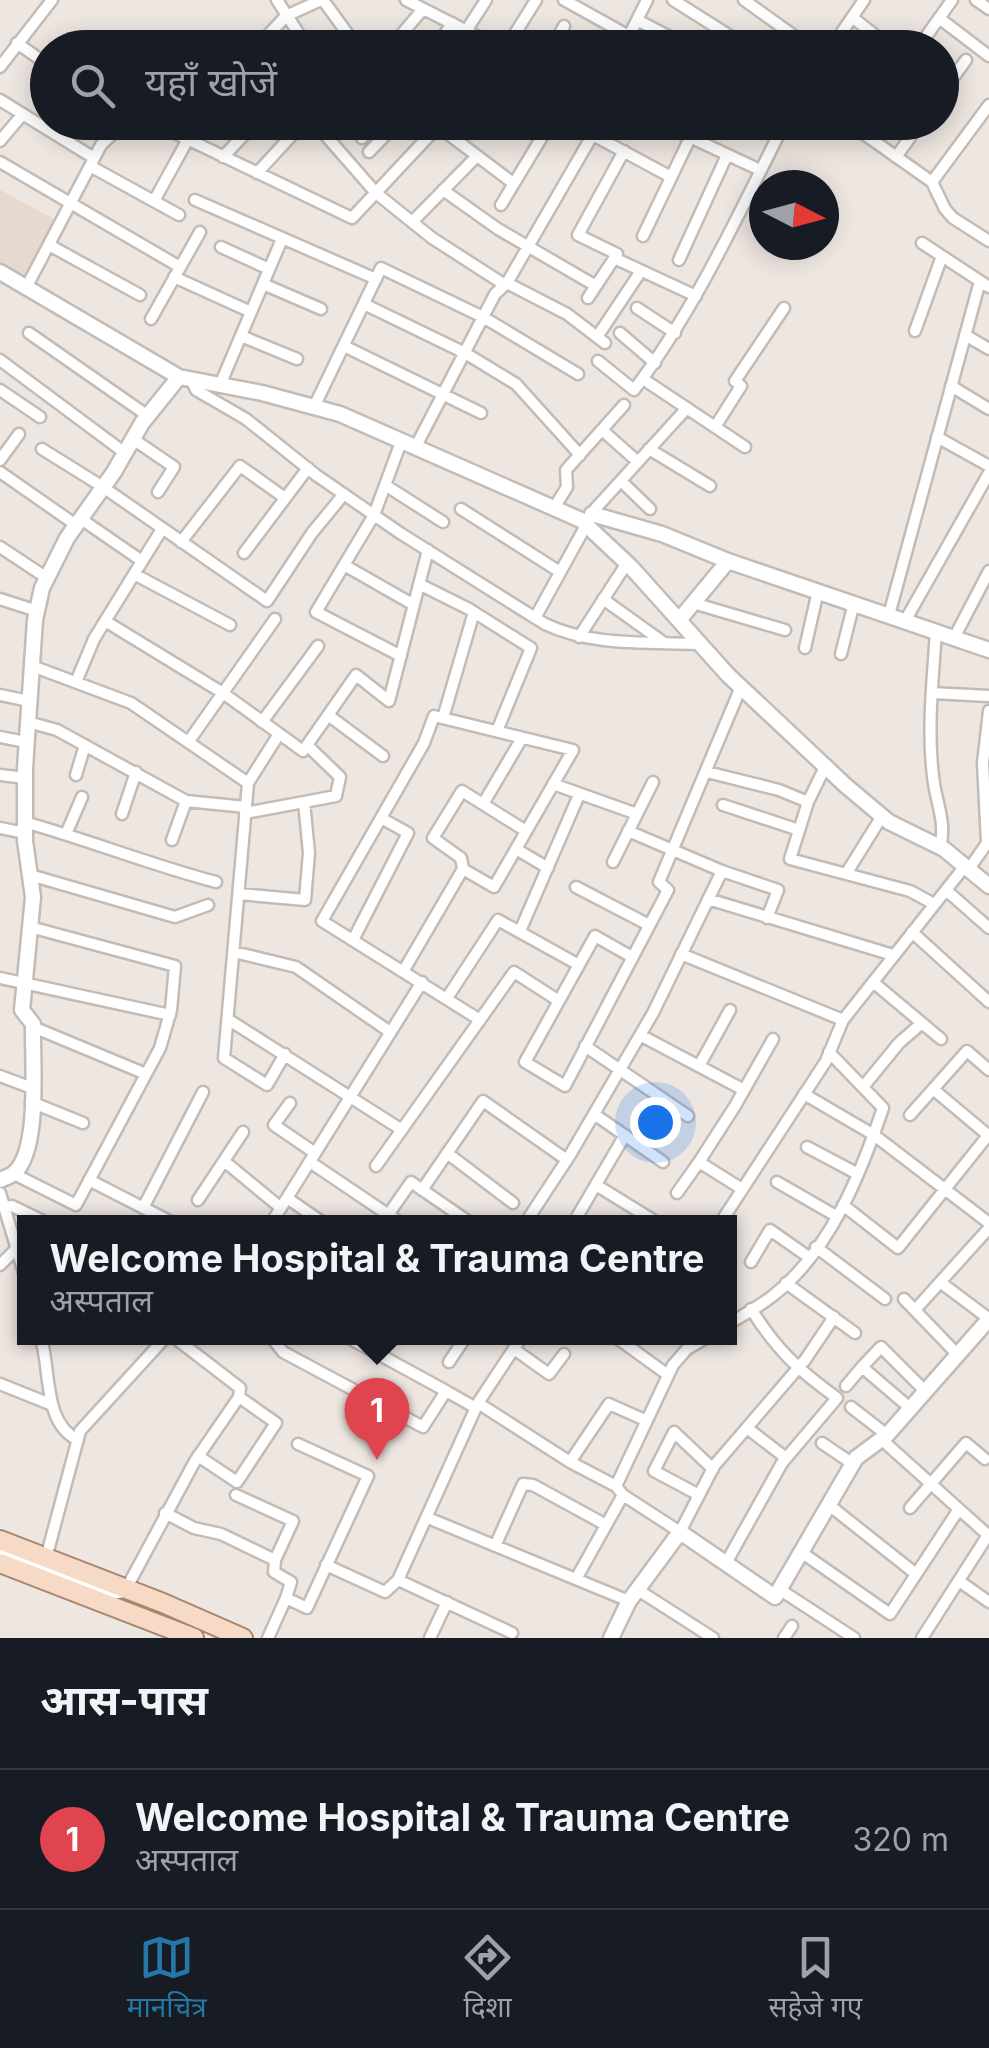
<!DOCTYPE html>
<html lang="hi">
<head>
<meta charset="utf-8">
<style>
  :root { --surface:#171b24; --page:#242831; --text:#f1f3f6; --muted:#9ea1a6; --line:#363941; --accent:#2577a8 }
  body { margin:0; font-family:Inter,"Noto Sans Devanagari",sans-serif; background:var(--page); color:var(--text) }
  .compass { position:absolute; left:749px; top:170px; width:90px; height:90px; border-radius:50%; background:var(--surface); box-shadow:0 5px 25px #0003; rotate:96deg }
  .you { position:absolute; left:655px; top:1122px; width:35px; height:35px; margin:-25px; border:8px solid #fff; border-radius:50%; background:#1a73e8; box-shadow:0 0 0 15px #1a73e833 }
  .badge { display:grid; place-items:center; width:65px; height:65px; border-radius:50%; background:var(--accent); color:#fff; font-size:32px; font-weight:700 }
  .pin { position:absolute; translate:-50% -82px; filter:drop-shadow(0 2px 5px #0008) }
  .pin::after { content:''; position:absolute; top:52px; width:35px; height:30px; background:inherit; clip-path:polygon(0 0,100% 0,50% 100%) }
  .popup { position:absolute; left:17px; top:1215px; width:720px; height:130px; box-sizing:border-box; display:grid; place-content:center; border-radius:0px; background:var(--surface); filter:drop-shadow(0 2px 8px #0005); font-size:32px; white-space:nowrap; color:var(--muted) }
  .popup b { font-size:38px; color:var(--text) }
  .popup::after { content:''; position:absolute; left:50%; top:100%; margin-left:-20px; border:20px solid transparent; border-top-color:var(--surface) }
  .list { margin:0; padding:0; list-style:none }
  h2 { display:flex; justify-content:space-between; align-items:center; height:130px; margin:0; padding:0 40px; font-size:42px }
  h2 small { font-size:32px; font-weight:400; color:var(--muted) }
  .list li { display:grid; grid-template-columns:65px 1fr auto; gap:30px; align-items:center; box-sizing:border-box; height:140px; padding:0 40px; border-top:2px solid var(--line) }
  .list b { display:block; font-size:38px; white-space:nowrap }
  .list p { margin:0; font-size:32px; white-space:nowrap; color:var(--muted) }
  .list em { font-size:32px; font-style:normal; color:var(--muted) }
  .icon { flex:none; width:55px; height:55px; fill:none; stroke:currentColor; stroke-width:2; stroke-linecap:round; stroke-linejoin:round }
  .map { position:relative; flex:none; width:989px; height:1638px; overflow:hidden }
  .search { position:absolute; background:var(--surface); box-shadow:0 5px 25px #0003; left:30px; right:30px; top:30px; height:110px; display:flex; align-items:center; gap:25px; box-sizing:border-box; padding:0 35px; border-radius:55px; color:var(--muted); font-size:38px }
  .sheet { height:270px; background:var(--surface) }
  nav { display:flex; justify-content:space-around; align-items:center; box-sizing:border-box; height:140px; border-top:2px solid var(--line); background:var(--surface); font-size:28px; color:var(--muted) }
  nav a { display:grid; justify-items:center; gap:5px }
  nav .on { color:var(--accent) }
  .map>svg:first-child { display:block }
  .built { fill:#e7d9ce }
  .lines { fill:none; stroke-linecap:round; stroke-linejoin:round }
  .minor-casing { stroke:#c3bbb6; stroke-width:15 }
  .tertiary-casing { stroke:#c3bbb6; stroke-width:19 }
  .secondary-casing { stroke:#c3bbb6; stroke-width:20 }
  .primary-casing { stroke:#a5866f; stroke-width:22 }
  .minor { stroke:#fff; stroke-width:10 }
  .tertiary { stroke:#fff; stroke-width:14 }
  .secondary { stroke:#fff; stroke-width:15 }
  .primary { stroke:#f6dac5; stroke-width:18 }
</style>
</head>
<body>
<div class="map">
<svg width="989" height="1638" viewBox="0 0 989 1638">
  <rect width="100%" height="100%" fill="#eee6e1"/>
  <path class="built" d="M 0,190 L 58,221 L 25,281 L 0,266 Z"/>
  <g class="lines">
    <defs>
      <path id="minor" d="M 277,0 L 308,48
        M 323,0 L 358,48
        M 406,0 L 500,48
        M 564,0 L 629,36
        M 673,0 L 749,48
        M 744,0 L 811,48
        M 976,0 L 989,9
        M 852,17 L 891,48
        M 939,18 L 989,56
        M 637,20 L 691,48
        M 466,31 L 486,0
        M 17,43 L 48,65
        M 256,48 L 286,16 L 321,0
        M 390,48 L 423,9
        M 436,48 L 452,23
        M 506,48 L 536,0
        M 552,48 L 564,26
        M 595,48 L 598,42
        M 623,48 L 647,0
        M 831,48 L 864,0
        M 918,48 L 952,0
        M 0,67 L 52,0
        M 942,93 L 966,60
        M 0,100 L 94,158
        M 314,122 L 376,193 L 432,238 L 505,285
        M 520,122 L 542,136
        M 658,122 L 760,170
        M 765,122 L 781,130
        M 847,122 L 932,182 L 945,209 L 953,218 L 989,241
        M 156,124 L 352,218 L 442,122
        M 439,127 L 513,183
        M 593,135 L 671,177
        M 362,138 L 375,122
        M 0,141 L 22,115
        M 369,152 L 398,122
        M 223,157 L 256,122
        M 896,157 L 921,122
        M 0,162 L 180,267
        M 90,166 L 179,215
        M 257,173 L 304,122
        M 932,182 L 989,105
        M 443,190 L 498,229 L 596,286
        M 195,200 L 376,279
        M 154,201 L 187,141
        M 501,205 L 551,122
        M 412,222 L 477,156
        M 643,236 L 690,138
        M 922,243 L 989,287
        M 49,245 L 140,295
        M 221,247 L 269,269
        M 614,258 L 696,296
        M 679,260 L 727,155
        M 174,277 L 251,312
        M 507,283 L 567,314 L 605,343
        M 263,284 L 321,309
        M 26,288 L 101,145 L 125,122
        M 588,298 L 617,254 L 578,235 L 624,151
        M 364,304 L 465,353 L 516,384 L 580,455
        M 637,308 L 675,333
        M 151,319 L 200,232
        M 915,331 L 942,256
        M 29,333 L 148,416
        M 620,333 L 655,363
        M 965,335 L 989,349
        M 241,336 L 297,359
        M 597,337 L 641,271
        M 344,346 L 481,413
        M 0,360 L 125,453
        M 598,361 L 634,390 C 696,308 738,215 785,122
        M 191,379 L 196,390 L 246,419 L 316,475 L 400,533 L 545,624 C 591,646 644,642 695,644 L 699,641
        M 643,379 L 745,447
        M 220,385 L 282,239
        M 951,386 L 989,409
        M 0,390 L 40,417
        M 314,407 L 381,268 L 483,317 L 578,374
        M 715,427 L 741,386 L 735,381 L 784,308
        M 602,430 L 638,462
        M 937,437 L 989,466
        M 133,439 L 174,467 L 158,492
        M 415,448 L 495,294 L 507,283 L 600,122
        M 42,449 L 103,487 L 267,601 L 312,533 L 344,494
        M 649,449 L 710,486
        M 0,460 L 19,434
        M 0,472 L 76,525
        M 621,481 L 650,509
        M 385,485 L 443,522
        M 554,508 L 567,487 L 566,470 L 624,405
        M 461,509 L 560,572
        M 81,519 L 142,561
        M 181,542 L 240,466 L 285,498
        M 0,547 L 47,578
        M 244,553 L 308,468
        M 344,565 L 414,605
        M 134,574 L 230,625
        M 419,584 L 469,609 L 531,648 L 497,731
        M 0,599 L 37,611
        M 603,599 L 663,642
        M 693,603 L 785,630
        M 889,615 L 980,281
        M 535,618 L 595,509 L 687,408
        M 105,621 L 223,693 L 303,751 L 356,675 L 389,701 L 428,550
        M 905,621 L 989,473
        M 936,631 C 933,679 927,728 933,776 C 935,800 947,822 940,847
        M 579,637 L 627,563
        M 954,638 L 989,571
        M 805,648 L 818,591
        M 841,654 L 854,603
        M 401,656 L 316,612 L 374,515 L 401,442
        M 32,666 L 131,703 L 248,783
        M 76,682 L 94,639 L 162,529
        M 932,693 L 989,696
        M 0,695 L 29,701
        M 328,715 L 383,756
        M 443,718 L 474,612
        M 28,722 L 57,730 L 186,801 L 246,807
        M 262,722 L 318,646
        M 279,734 L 248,783 L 224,1058 L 267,1085 L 285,1054
        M 0,737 L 26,742
        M 189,741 L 275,619
        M 825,767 L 808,802 L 790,859 L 910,891 L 934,904
        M 707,772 L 779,790 L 808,802
        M 0,775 L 25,778
        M 76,775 L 85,745
        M 553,784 L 637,814
        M 483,804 L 522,738
        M 723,805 L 799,830
        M 245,813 L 336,796 L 340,777 L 307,745
        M 122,814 L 136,772
        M 24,822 C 89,840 151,865 216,882
        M 0,828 L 25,833
        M 628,831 L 722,871 L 778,890 L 767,918
        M 66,834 L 82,797
        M 172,840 L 186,801
        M 516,849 L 548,868
        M 613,862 L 653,782
        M 969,869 L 987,843 L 983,763 L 989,711
        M 846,874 L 882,816
        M 30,875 L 175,917 L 208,905
        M 576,887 L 649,925
        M 946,890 L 989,928
        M 239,894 L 305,900 L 309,853 L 304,802
        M 708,899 L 893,955
        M 520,931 L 579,795
        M 912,932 L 989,1002
        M 354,938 L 408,833 L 381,818
        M 234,952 L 296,967 L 390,1032
        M 681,954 L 843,1020
        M 632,957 L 595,936 L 525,1062 L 565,1086 L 668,890 L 659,882 L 741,687
        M 404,970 L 463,869
        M 0,978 L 170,1015
        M 873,982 L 941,1039
        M 447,998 L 498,920 L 579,965
        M 229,1020 L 402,1130
        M 480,1020 L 322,921 L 424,743 L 434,716 L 573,750 L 494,887 L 463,869 L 461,858 L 433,838 L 462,791 L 526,831
        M 33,1027 L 146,1074
        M 640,1035 L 744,1090
        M 585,1046 L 688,1116
        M 699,1066 L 730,1010
        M 0,1076 L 32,1088
        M 863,1087 L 899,1043 L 922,1023
        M 933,1089 L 989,1136
        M 804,1094 L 874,1135 L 989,1223
        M 31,1102 L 83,1123
        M 290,1103 L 274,1125 L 315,1153
        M 594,1114 L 663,1162
        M 910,1115 L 967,1051 L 989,1070
        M 807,1147 L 858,1174
        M 447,1153 L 513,1203
        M 224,1161 L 281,1208
        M 310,1162 L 399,1222
        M 376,1166 L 514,972 L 559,1001
        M 14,1174 L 76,1205 L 160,1048 L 171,1010 L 175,966 L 30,927
        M 89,1180 L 171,1222
        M 777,1182 L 836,1216
        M 596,1185 L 656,1222
        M 742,1189 L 699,1162 L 735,1106 L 773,1039
        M 422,1190 L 483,1101 L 567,1160
        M 0,1193 L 25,1276
        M 677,1193 L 699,1162
        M 287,1198 L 322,1222
        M 198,1200 L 243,1132
        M 843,1205 L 898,1248 L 989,1134
        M 5,1207 L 12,1206 L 45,1222
        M 143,1208 L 203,1092
        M 388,1215 L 411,1182 L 469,1222
        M 272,1222 L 422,982
        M 526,1222 L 570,1155 L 653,1013 L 722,871
        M 574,1222 L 625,1135
        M 721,1222 L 826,1061 L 843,1020 L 965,866
        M 816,1247 L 885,1299
        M 751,1262 L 770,1230 L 810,1258
        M 0,1265 L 17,1248
        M 940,1282 L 988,1318
        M 786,1283 L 855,1333
        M 904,1299 L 957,1354
        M 915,1310 L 989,1228
        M 730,1323 C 745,1314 762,1305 775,1294 C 831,1249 861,1173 883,1108 L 829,1052
        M 41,1338 C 51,1372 43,1423 78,1440
        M 175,1338 L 240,1388 L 239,1397 L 276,1423 L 237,1482 L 198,1456
        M 272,1338 L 283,1352 L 423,1427 L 446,1391 L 476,1408
        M 349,1338 L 446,1391
        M 617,1338 L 668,1375
        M 514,1349 L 549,1374 L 564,1354
        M 449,1362 L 465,1338
        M 0,1384 L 50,1404
        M 846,1386 L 862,1367
        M 478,1403 L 570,1462 L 616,1486 L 623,1495 L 680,1532 L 714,1466 L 805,1360 L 834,1317
        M 851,1407 L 887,1435
        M 910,1408 L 862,1367 L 881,1347 L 925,1391
        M 747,1428 L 786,1458
        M 881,1439 L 989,1536
        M 822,1443 L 853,1464
        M 570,1462 L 609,1404 L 645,1420
        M 616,1486 L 673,1365 L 687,1349 L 706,1338
        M 699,1495 L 654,1471 L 674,1432 L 713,1469
        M 829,1505 L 916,1574
        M 910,1508 L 966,1443 L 985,1459
        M 165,1513 L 194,1528 L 221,1534 L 275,1560 L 293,1521 L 236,1495
        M 428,1518 L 629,1601
        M 495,1546 L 523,1484 L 533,1485 L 606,1525
        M 801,1552 L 890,1614 L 959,1509
        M 46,1558 L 80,1431 L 165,1338
        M 275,1560 L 274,1572 L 291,1582 L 286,1598
        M 726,1563 L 782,1463 L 837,1398 C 798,1370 777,1350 751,1309
        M 326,1565 L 385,1592 L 398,1580
        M 576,1579 L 623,1495
        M 959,1581 L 989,1602
        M 126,1589 L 195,1461 L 239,1397
        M 779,1589 L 854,1638
        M 638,1590 L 713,1638
        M 512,1633 L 398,1580 L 478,1403 L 521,1338
        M 268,1638 L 286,1598 L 307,1608 L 368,1476 L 298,1444
        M 430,1638 L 447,1602
        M 784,1638 L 792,1626
        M 922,1638 L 988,1535"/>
      <path id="tertiary" d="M 0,272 L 179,377 L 262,393 L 340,414 L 581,520 L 631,567 L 728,675 L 845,785 L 889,822 L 944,849 L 989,886
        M 592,514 L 662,534 L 728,561
        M 680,619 L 728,561 L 989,650
        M 0,1180 C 2,1179 13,1175 14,1173 C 41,1150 32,1058 33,1024 L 22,1010 L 33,897 L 25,841 L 25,768 L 35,620 L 42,588 L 67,538 L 114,472 L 142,423 L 179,377
        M 611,1638 L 629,1601 L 680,1532 L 775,1597 L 856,1458 L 887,1435 L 989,1319"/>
      <path id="secondary" d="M 0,1550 L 108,1592 L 126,1589"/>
      <path id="primary" d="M 0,1540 L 163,1603 L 243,1638
        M 0,1563 L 194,1638"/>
    </defs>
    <use href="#minor" class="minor-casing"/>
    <use href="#tertiary" class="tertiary-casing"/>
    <use href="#secondary" class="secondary-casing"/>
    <use href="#primary" class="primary-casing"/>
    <use href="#minor" class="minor"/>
    <use href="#tertiary" class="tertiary"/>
    <use href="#secondary" class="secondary"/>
    <use href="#primary" class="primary"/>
  </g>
</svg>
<svg class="compass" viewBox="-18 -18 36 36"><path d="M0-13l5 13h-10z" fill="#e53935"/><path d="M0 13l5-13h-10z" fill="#9ea1a6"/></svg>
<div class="you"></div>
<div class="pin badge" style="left:377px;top:1460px;background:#e0444e">1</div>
<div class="popup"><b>Welcome Hospital &amp; Trauma Centre</b>अस्पताल</div>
<div class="search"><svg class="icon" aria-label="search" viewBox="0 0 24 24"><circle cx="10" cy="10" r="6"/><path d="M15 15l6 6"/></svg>यहाँ खोजें</div>
</div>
<section class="sheet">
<h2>आस-पास<small></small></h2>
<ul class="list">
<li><span class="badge" style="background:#e0444e">1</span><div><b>Welcome Hospital &amp; Trauma Centre</b><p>अस्पताल</p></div><em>320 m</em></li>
</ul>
</section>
<nav>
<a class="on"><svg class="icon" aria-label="map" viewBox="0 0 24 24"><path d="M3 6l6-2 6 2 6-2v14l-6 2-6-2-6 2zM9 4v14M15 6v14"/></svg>मानचित्र</a>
<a><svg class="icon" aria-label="directions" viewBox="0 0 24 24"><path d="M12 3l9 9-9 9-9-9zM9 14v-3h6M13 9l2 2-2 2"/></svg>दिशा</a>
<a><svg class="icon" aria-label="saved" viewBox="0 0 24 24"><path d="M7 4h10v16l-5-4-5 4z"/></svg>सहेजे गए</a>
</nav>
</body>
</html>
